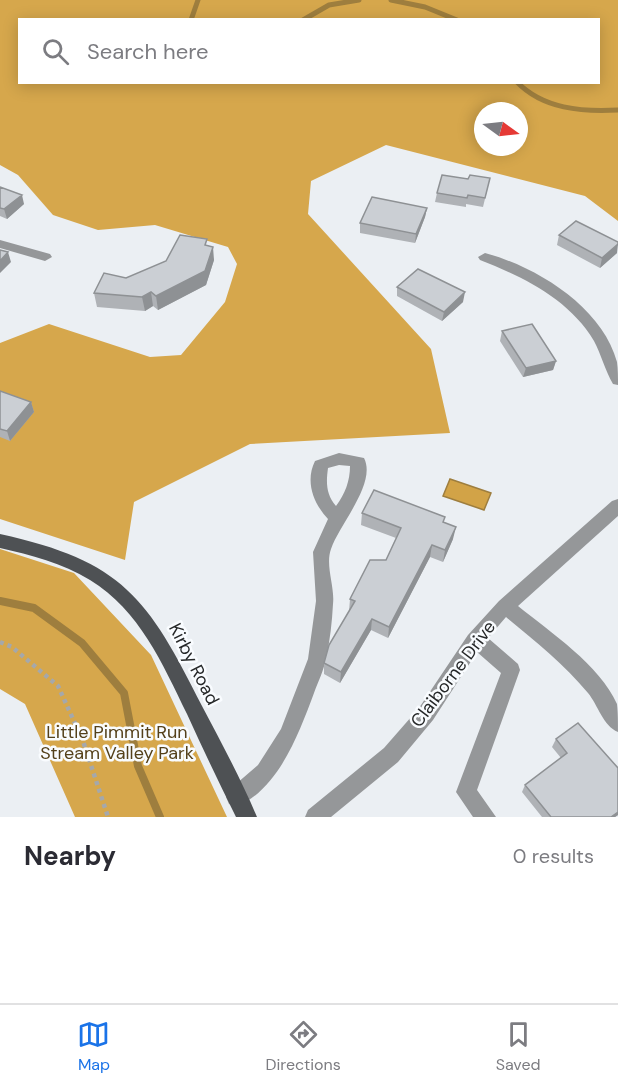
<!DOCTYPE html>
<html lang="en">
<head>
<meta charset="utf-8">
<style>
  :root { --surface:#fff; --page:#f7f7f7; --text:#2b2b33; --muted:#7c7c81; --line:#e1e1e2; --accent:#1a73e8 }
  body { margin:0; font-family:"DM Sans",sans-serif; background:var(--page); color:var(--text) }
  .compass { position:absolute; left:474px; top:102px; width:54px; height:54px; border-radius:50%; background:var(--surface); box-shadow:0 3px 15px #0003; rotate:105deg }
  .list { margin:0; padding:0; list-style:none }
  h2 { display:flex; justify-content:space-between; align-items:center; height:78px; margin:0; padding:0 24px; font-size:26px }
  h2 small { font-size:20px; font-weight:400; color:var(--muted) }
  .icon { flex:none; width:33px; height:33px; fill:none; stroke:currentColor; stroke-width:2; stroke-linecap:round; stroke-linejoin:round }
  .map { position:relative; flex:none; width:618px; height:817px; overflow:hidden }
  .search { position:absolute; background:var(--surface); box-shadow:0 3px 15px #0003; left:18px; right:18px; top:18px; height:66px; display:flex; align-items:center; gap:15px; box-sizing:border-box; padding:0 21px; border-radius:0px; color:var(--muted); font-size:22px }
  .sheet { height:186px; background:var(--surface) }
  nav { display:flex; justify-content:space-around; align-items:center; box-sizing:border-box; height:84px; border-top:2px solid var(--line); background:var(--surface); font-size:16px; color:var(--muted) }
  nav a { display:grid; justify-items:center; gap:3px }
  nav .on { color:var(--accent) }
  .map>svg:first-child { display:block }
  .forest { fill:#d6a74c; fill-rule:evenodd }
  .water { fill:#d2a347; stroke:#9e7e3e; stroke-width:1.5 }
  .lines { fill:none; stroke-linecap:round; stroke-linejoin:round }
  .stream-far1 { stroke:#9e7e3e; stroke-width:5 }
  .stream { stroke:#9e7e3e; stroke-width:8 }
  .path { stroke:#a5a8ab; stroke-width:4.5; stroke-dasharray:4 4; stroke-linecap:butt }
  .minor { fill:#959799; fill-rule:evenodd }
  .major { fill:#4e5154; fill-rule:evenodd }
  .wall { fill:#afb2b6 }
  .shaded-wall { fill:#8e9194 }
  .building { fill:#cbcfd4; stroke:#8e9194; stroke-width:1.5 }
  .labels { text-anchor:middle; stroke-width:5; stroke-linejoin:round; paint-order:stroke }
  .near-street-label { font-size:18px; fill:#262829; stroke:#f9fcff }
  .near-park-label { font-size:18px; fill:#54401a; stroke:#f9fcff }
</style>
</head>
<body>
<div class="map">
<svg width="618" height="817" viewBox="0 0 618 817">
  <rect width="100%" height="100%" fill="#ebeff3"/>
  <path class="forest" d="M 0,0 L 618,0 L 618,221 L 585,196 L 386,145 L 311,181 L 308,214 L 431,349 L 450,433 L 250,444 L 134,502 L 125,560 L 0,519 L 0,343 L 49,324 L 150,357 L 181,355 L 225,302 L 237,264 L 228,247 L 155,225 L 98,230 L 53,215 L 18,175 L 0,165 ZM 20,20 L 598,20 L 598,82 L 20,82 ZM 483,111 L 519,111 L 519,147 L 483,147 Z
    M 0,549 L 74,573 L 151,655 L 227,817 L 75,817 L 25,704 L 0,689 Z"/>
  <path class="water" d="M 450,479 L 491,493 L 484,510 L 443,496 Z"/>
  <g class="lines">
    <path class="stream-far1" d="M 391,0 L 425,7 L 457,20
      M 191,20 L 198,0
      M 303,20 L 329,5 L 359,0
      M 517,82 C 543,109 582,112 618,110"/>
    <path class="stream" d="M 0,601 L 34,608 L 82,643 L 124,693 L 138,766 L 160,817"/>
    <path class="path" d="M 0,642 L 12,647 L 58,686 L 83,741 L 108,817"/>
    <path class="minor" d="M 0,240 L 50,254 L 52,257 L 45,261 L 0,248 Z
      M 485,253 C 537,267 602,307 617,362 C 618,369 618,378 618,385 L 613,384 C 605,370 601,354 594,341 C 569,299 523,277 480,260 L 478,257 Z
      M 339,453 L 364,458 C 377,483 339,525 331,549 C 325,565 335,587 333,604 C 332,622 330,641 326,658 C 324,670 318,682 314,693 C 299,733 279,789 236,807 L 229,804 L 226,797 L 229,790 L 258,765 L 281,729 L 308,659 L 316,601 L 313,552 L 328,519 C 313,503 305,481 315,461 ZM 339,465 L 350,466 C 350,481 345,494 336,506 C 326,494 326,483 328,468 Z
      M 618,499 L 618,516 L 518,606 C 550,632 600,665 617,704 C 618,712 618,724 618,732 C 603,726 598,705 588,693 C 564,664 535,641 506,617 L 488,638 L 518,664 L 520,670 L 477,790 L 496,817 L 473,817 L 456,792 L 501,673 L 477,652 L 433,720 L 398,762 L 331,817 L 305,817 L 308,810 L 384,748 L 419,708 L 468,635 L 499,601 L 612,501 Z"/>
    <path class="major" d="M 0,534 C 123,561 148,598 202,706 C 221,742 241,779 257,817 L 236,817 C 219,783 203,749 187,714 C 162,663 140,611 90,580 C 62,563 31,555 0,548 Z"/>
  </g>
  <path class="wall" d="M 490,178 L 483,207 L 466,204 L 466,207 L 435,202 L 437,193 L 468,179 Z
    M 0,187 L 24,204 L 7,219 L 0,216 Z
    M 427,208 L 425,217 L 415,243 L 360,233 L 360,223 Z
    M 559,235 L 617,253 L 600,268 L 557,245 Z
    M 208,245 L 214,260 L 206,285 L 158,310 L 153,306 L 145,311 L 97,307 L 94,293 L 126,278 Z
    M 397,287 L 463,302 L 442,321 L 397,296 Z
    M 502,331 L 556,361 L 553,370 L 523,377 L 500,341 Z
    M 0,391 L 31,402 L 34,412 L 10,441 L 0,437 Z
    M 362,513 L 444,523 L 453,539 L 443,562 L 430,557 L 388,638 L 371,630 L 340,683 L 324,674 L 324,663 L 349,611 L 350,599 L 386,560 L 396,538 L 361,525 Z
    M 556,739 L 618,815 L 615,817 L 542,817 L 522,792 L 525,785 L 561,758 L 552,747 Z"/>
  <path class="shaded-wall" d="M 22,195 L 24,204 L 7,219 L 4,209 Z
    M 427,208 L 425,217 L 415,243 L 416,234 Z
    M 618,244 L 617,253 L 600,268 L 602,258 Z
    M 213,247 L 214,260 L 206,285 L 158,310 L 156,296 Z
    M 8,252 L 11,262 L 0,273 L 0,261 Z
    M 151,292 L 153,306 L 145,311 L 142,297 Z
    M 465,292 L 463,302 L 442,321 L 444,312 Z
    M 556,361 L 553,370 L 523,377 L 526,368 Z
    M 31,402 L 34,412 L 10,441 L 7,431 Z
    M 456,527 L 453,539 L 443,562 L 445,550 Z
    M 432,545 L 430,557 L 388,638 L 389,627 Z
    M 372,619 L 371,630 L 340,683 L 341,672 Z
    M 618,812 L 618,815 L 615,817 L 611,817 Z"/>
  <path class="building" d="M 442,175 L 468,179 L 470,175 L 490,178 L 485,198 L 468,195 L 467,198 L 437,193 Z
    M 0,187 L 22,195 L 4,209 L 0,208 Z
    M 372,197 L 427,208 L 416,234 L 360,223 Z
    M 576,221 L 618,242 L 618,244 L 602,258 L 559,235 Z
    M 180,235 L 207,239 L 205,245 L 213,247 L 205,271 L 156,296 L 151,292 L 142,297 L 94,293 L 104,273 L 126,278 L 166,261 Z
    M 0,250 L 8,252 L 0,261 Z
    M 418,269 L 465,292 L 444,312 L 397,287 Z
    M 532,324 L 556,361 L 526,368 L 502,331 Z
    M 0,391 L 31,402 L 7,431 L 0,429 Z
    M 374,490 L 445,517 L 443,522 L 456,527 L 445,550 L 432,545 L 389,627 L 372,619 L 341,672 L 324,663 L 329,645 L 355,601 L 350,599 L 370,560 L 386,560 L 401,528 L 362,513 Z
    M 578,723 L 618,768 L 618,812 L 611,817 L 551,817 L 525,785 L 567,753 L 556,739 Z"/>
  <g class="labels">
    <g class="near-street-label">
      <text transform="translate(194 664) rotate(63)" y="6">Kirby Road</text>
      <text transform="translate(453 674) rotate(-53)" y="6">Claiborne Drive</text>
    </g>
    <g class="near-park-label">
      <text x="117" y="738">Little Pimmit Run<tspan x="117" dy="21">Stream Valley Park</tspan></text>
    </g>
  </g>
</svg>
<svg class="compass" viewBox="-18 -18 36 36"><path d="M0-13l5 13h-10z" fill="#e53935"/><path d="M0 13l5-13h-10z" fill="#7c7c81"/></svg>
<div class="search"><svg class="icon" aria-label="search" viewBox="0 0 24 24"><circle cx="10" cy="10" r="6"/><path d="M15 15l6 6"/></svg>Search here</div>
</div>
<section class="sheet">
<h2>Nearby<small>0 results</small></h2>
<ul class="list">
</ul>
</section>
<nav>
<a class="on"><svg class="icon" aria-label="map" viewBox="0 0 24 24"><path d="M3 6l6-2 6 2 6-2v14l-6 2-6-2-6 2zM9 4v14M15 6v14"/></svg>Map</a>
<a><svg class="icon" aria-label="directions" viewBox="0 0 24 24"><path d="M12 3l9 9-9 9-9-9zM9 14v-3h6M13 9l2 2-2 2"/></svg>Directions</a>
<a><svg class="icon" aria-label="saved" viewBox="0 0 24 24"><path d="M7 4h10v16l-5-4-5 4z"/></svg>Saved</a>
</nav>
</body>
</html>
